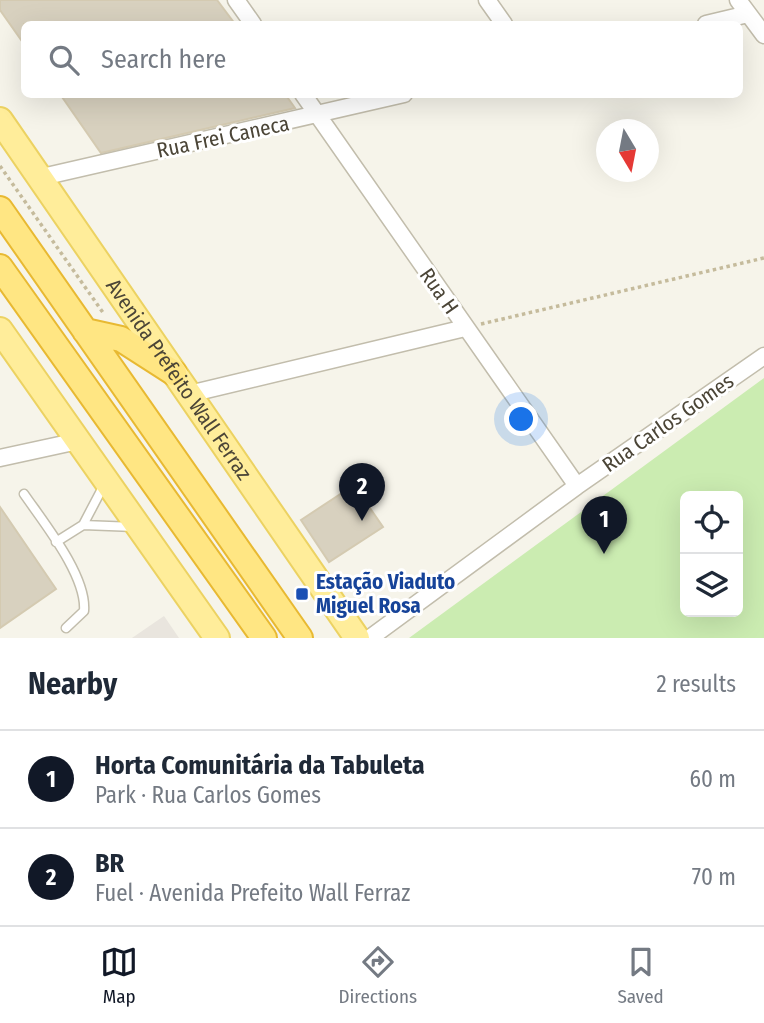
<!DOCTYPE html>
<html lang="en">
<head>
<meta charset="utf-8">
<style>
  :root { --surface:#fff; --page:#f2f2f3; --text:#1f2937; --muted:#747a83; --line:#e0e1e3; --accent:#111827 }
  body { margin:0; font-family:"Fira Sans Condensed",sans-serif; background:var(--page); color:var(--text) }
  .controls { position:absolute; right:21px; bottom:21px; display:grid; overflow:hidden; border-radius:10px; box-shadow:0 7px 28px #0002 }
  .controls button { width:63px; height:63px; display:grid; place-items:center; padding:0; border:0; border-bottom:2px solid var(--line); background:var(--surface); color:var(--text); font:35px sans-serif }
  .compass { position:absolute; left:596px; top:119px; width:63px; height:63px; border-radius:50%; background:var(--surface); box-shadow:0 7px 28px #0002; rotate:170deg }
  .you { position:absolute; left:522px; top:420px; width:24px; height:24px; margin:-18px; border:5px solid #fff; border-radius:50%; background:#1a73e8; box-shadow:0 0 0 10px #1a73e833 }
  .badge { display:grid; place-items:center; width:46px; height:46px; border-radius:50%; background:var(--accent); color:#fff; font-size:23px; font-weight:700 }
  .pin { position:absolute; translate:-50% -58px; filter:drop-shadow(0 2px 4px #0008) }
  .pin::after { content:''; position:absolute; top:37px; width:24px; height:21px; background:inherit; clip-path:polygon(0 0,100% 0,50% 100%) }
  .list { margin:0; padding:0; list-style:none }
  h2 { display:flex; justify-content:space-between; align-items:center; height:91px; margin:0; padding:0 28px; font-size:30px }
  h2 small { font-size:23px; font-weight:400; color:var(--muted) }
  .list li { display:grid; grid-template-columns:46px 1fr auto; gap:21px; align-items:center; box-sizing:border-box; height:98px; padding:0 28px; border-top:2px solid var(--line) }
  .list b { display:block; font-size:26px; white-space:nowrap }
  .list p { margin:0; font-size:23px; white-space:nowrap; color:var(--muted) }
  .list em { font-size:23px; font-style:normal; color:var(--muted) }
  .icon { flex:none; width:38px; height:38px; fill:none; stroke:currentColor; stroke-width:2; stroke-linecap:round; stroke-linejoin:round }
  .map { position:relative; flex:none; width:764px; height:638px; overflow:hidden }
  .search { position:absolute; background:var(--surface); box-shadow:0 7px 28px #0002; left:21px; right:21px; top:21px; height:77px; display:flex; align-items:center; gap:18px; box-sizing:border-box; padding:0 24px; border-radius:10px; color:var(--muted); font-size:26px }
  .sheet { height:287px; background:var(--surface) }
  nav { display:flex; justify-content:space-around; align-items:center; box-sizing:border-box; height:98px; border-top:2px solid var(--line); background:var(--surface); font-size:19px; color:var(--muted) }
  nav a { display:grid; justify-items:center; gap:4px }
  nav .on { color:var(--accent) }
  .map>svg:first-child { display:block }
  .industrial { fill:#e9e5de }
  .green { fill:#cbecb1; fill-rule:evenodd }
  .building { fill:#d8d1bf; stroke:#d4cab1; stroke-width:2 }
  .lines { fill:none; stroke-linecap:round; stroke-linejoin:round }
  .service-casing { stroke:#c2bdac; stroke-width:11 }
  .minor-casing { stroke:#c2bdac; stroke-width:19 }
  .primary-casing { stroke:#ecd262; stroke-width:28 }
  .trunk-casing { stroke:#e8b932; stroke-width:28 }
  .path { stroke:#c5bb9c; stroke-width:3.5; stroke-dasharray:3.5 3.5; stroke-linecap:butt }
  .service { stroke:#fff; stroke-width:8 }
  .minor { stroke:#fff; stroke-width:16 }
  .primary { stroke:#ffed9a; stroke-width:24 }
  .trunk { stroke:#ffe683; stroke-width:24 }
  .transit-dot { fill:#1a4fb4; stroke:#fff; stroke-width:2.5 }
  .labels { text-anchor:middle; stroke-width:6; stroke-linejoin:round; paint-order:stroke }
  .street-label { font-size:21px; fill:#4b4537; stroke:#fff }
  .transit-label { font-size:21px; font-weight:bold; fill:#164399; stroke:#fff; text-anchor:start }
</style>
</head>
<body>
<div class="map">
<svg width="764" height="638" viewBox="0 0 764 638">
  <rect width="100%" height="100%" fill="#f6f4ea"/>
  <path class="industrial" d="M 164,616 L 179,638 L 132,638 Z"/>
  <path class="green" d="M 764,378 L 764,638 L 409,638 ZM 685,496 L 738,496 L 738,612 L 685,612 Z"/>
  <path class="building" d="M 0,0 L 217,0 L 235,24 L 24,24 L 24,44 L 0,10 Z
    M 60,94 L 285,94 L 295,108 L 101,153 Z
    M 354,485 L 383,527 L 329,562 L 301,520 Z
    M 0,507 L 56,589 L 0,628 Z"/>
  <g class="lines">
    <defs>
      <path id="service" d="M 24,494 C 44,523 87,576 84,611 L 66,628
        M 83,525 L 135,527
        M 56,542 L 83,525 L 104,485"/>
      <path id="minor" d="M 236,0 L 253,24
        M 487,0 L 504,24
        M 738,0 L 764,35
        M 706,24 L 748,14
        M 303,94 L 577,486
        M 42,177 L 404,94
        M 189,394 L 465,328
        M 0,458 L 78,441
        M 370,638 L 577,486 L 764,356"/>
      <g id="primary">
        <path id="s1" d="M 0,120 L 357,638"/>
        <path d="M 0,330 L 217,638"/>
      </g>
      <path id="trunk" d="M 0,209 L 300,638
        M 0,267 L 264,638
        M 85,331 L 121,339 L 174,373"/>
    </defs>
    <use href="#service" class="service-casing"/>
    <use href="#minor" class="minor-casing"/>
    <use href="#primary" class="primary-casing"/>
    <use href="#trunk" class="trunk-casing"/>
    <path class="path" d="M 0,166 L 104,314
      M 481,324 L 764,258"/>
    <use href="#service" class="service"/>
    <use href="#minor" class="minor"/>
    <use href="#primary" class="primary"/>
    <use href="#trunk" class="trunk"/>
  </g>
  <rect class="transit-dot" x="295" y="587" width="14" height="14" rx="3.5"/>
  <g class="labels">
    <g class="street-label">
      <text transform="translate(223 137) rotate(-12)" y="7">Rua Frei Caneca</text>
      <text transform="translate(439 291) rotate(55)" y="7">Rua H</text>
      <text dy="7" stroke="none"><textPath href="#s1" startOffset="315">Avenida Prefeito Wall Ferraz</textPath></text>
      <text transform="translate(668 423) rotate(-35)" y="7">Rua Carlos Gomes</text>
    </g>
    <g class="transit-label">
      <text x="316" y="589">Estação Viaduto<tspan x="316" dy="24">Miguel Rosa</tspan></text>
    </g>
  </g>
</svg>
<div class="controls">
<button><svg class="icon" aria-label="locate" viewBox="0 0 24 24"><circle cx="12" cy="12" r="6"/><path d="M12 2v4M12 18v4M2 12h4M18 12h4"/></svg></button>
<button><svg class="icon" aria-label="layers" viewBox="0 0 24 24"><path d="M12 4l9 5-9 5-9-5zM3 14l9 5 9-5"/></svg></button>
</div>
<svg class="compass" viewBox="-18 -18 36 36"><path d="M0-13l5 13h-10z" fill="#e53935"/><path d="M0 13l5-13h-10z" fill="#747a83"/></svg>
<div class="you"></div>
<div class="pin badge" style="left:604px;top:554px">1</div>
<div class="pin badge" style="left:362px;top:521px">2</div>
<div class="search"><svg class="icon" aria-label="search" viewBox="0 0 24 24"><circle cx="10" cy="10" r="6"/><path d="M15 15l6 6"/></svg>Search here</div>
</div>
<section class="sheet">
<h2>Nearby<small>2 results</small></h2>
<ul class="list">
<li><span class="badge">1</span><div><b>Horta Comunitária da Tabuleta</b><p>Park · Rua Carlos Gomes</p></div><em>60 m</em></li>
<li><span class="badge">2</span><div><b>BR</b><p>Fuel · Avenida Prefeito Wall Ferraz</p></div><em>70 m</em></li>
</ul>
</section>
<nav>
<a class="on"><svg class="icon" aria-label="map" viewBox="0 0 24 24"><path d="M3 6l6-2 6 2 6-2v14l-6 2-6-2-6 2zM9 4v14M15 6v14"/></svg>Map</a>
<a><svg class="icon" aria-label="directions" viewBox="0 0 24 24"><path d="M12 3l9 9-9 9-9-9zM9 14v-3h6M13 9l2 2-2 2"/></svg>Directions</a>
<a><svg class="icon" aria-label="saved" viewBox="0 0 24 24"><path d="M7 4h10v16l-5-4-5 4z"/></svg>Saved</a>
</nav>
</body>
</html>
